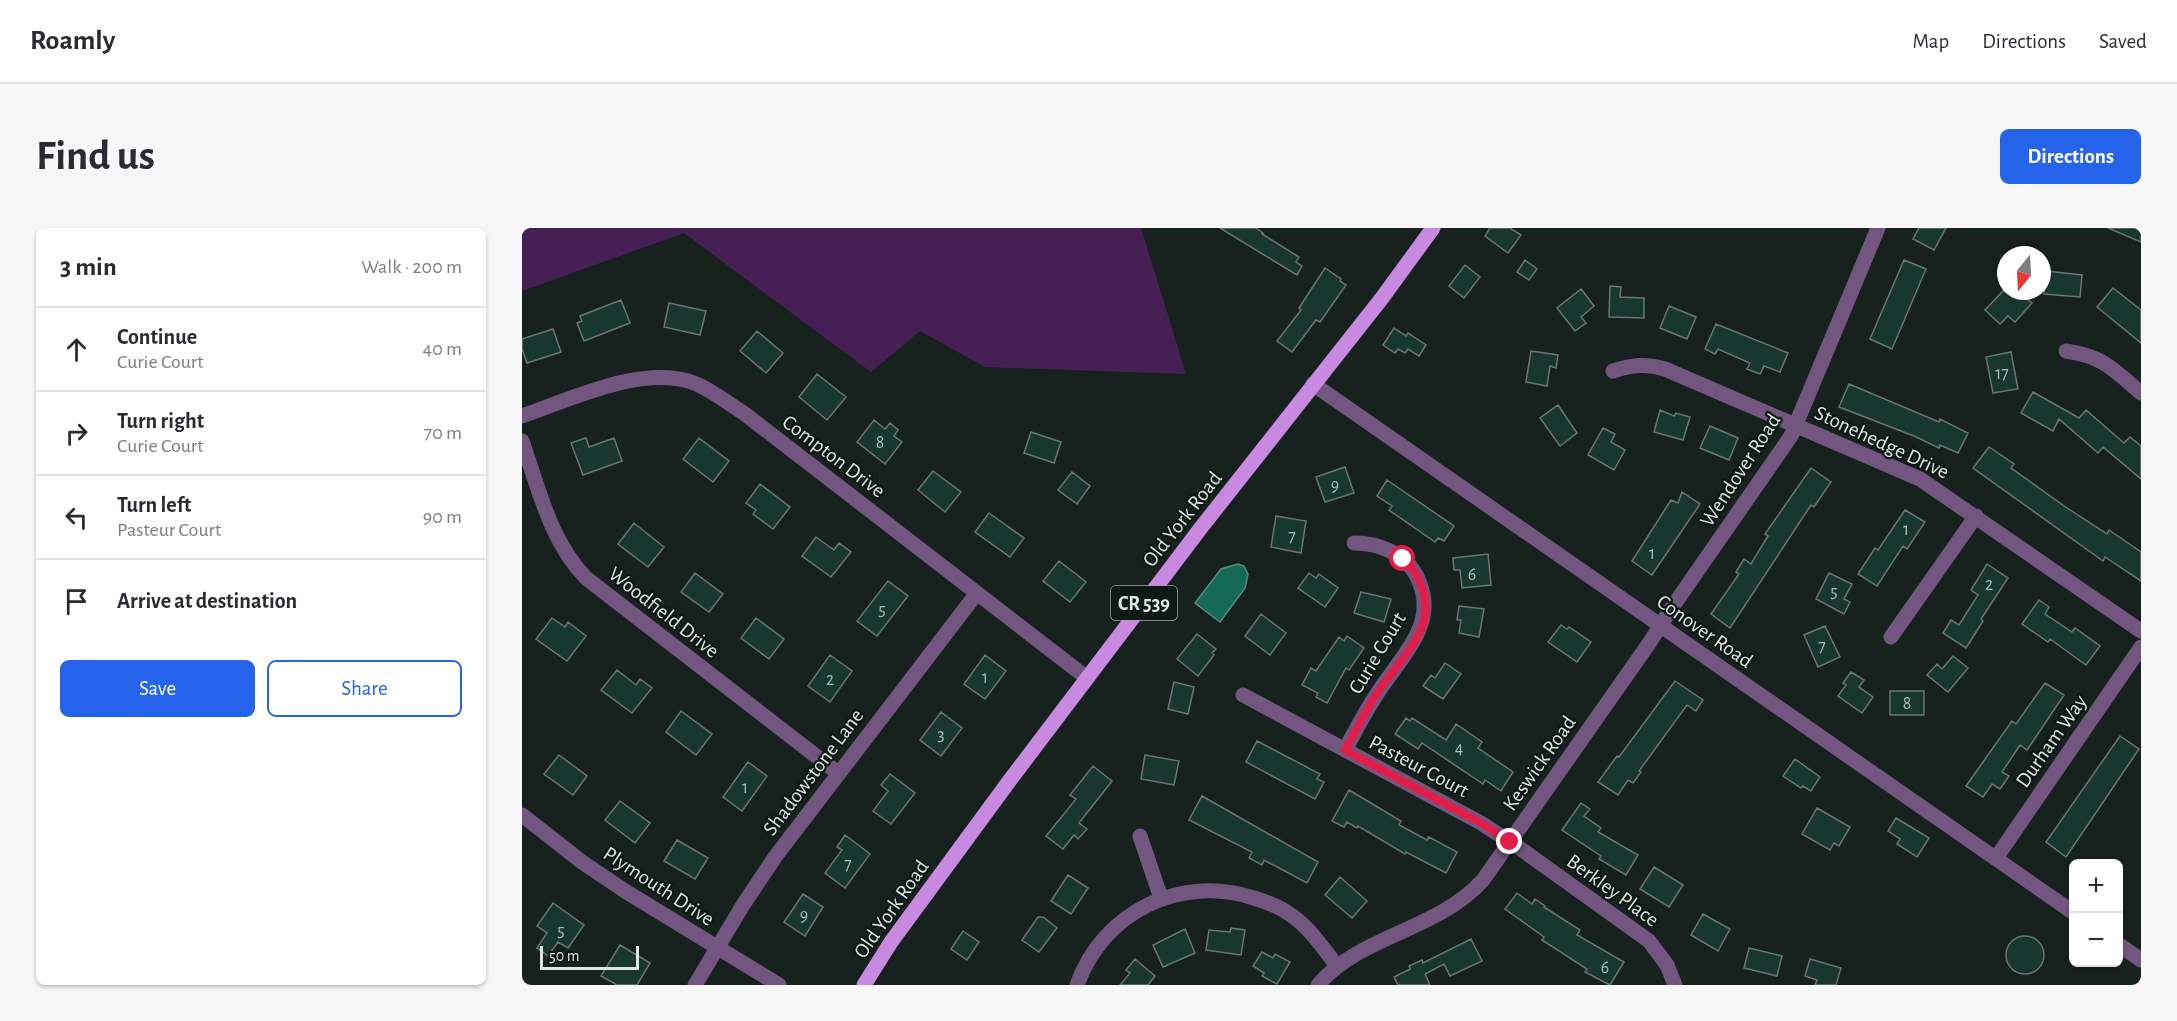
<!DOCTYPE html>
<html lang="en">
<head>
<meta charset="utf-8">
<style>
  :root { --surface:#fff; --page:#f7f7f7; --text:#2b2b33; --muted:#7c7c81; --line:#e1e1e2; --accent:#2563eb }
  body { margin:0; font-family:"Alegreya Sans",sans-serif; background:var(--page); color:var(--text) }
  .controls { position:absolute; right:18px; bottom:18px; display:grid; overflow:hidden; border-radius:9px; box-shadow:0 2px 4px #0004 }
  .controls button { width:54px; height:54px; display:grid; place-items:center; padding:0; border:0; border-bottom:2px solid var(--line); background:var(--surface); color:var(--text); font:30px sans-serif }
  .compass { position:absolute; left:1475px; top:18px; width:54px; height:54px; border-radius:50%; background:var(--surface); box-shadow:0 2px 4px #0004; rotate:198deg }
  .scale { position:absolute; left:18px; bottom:15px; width:99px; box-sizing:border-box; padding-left:6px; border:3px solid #dee5e3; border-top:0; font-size:16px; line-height:21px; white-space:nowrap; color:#dee5e3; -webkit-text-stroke:4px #0e1916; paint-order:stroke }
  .stop { position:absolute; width:18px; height:18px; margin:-14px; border:4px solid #e11d48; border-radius:50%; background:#fff }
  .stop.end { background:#e11d48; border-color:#fff; box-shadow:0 2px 6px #0008 }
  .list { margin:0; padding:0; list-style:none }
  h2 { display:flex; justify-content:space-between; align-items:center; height:78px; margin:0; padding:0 24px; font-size:26px }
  h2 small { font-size:20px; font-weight:400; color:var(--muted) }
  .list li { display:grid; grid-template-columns:39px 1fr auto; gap:18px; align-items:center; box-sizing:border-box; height:84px; padding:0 24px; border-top:2px solid var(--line) }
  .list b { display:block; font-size:22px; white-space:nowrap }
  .list p { margin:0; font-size:20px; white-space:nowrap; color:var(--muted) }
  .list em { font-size:20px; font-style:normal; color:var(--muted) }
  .actions { display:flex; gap:12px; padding:18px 24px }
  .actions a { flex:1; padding:14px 0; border:2px solid var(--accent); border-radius:9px; text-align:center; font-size:21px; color:var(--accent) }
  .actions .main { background:var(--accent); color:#fff }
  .icon { flex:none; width:33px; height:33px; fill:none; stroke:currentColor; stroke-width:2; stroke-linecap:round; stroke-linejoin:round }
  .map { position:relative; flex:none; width:1619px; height:757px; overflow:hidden; border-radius:9px }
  header { display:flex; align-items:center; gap:36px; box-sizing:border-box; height:84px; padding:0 30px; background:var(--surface); border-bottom:2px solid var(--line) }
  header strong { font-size:28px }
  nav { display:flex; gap:33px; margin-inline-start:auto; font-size:21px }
  .intro { display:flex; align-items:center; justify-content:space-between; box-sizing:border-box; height:144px; padding:0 36px }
  h1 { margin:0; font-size:42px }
  .button { padding:15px 27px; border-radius:9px; background:var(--accent); color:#fff; font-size:21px; font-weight:700 }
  main { display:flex; gap:36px; padding:0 36px }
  aside { flex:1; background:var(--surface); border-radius:9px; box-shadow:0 2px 4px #0004 }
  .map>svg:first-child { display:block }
  .green { fill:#462055 }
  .water { fill:#166957; stroke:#528e81; stroke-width:1.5 }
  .building { fill:#18382f; stroke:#697672; stroke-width:1.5 }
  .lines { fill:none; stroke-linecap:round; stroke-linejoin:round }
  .minor { stroke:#73567f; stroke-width:15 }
  .tertiary { stroke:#73567f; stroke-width:15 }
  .primary { stroke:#c88ae0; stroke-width:15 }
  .route { stroke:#e11d48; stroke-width:8 }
  .labels { text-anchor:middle; stroke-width:4.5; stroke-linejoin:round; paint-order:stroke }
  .number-label { font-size:18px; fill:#acbab6 }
  .shield { fill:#0e1916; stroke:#a0a8a6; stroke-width:1.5 }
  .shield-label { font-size:20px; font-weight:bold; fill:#dee5e3 }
  .street-label { font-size:21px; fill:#dee5e3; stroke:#0e1916 }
</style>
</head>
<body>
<header>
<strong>Roamly</strong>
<nav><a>Map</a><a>Directions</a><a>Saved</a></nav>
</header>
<div class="intro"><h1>Find us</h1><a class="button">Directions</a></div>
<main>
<aside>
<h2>3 min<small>Walk · 200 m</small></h2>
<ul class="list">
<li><svg class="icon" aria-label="ahead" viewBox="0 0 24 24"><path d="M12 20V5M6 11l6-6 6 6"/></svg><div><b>Continue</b><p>Curie Court</p></div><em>40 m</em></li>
<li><svg class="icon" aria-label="right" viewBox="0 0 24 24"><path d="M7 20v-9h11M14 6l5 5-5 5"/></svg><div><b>Turn right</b><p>Curie Court</p></div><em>70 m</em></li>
<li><svg class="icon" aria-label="left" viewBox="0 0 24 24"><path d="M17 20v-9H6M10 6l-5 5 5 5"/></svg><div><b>Turn left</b><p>Pasteur Court</p></div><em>90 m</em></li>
<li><svg class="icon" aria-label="arrive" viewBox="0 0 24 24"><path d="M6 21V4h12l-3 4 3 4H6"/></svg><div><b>Arrive at destination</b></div></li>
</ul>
<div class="actions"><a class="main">Save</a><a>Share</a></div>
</aside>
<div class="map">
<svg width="1619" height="757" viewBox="0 0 1619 757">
  <rect width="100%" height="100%" fill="#17221f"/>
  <path class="green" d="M 0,0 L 619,0 L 664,146 L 463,139 L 398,103 L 349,144 L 162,5 L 0,63 Z"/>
  <path class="water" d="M 716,336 L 722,338 L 726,346 L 723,360 L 698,394 L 673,375 L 699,341 Z"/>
  <path class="building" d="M 698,0 L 734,0 L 741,5 L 740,6 L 777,29 L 774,34 L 780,38 L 775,47 Z
    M 968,0 L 988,0 L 999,7 L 986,25 L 963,8 Z
    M 1397,0 L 1424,0 L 1412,22 L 1391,11 Z
    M 1586,0 L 1619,0 L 1619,14 Z
    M 1003,32 L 1015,41 L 1007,52 L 995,44 Z
    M 1382,32 L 1404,41 L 1370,121 L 1348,111 Z
    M 943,37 L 958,49 L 942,70 L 927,58 Z
    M 803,40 L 819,51 L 818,53 L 824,57 L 798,94 L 794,92 L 770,124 L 755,113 L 779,82 L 777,80 Z
    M 1524,43 L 1560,47 L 1558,69 L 1522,66 Z
    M 1088,58 L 1099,59 L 1098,69 L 1122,70 L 1122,90 L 1087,89 Z
    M 1591,60 L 1619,82 L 1619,115 L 1575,79 Z
    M 1059,61 L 1072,78 L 1059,89 L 1064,95 L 1053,103 L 1035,80 Z
    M 1481,63 L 1496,63 L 1510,75 L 1493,94 L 1486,88 L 1478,96 L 1463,82 Z
    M 99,72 L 108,95 L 62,113 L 55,95 L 60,93 L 58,88 Z
    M 147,75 L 184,83 L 178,107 L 142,99 Z
    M 1147,78 L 1174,89 L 1165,111 L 1138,100 Z
    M 1194,96 L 1266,125 L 1258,144 L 1242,138 L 1238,146 L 1225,141 L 1228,135 L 1196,121 L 1193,126 L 1183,121 Z
    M 872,100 L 884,108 L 886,105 L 904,117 L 897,128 L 886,121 L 883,125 L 876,121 L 873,125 L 861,117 Z
    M 31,101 L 39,124 L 5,135 L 0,121 L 0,111 Z
    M 235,103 L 261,125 L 244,145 L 218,123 Z
    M 1009,123 L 1036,127 L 1034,140 L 1028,138 L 1025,158 L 1004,154 Z
    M 1489,124 L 1496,161 L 1471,165 L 1464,129 Z
    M 295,146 L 324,169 L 305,192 L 277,169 Z
    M 1327,156 L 1417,194 L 1418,191 L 1446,205 L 1436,225 L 1418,217 L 1417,220 L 1392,208 L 1317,179 Z
    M 1511,164 L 1557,190 L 1564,182 L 1602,215 L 1608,209 L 1619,218 L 1619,251 L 1581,219 L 1576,225 L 1537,191 L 1531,203 L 1499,185 Z
    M 1036,177 L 1055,205 L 1038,218 L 1018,190 Z
    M 1138,182 L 1152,188 L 1154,185 L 1168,189 L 1161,212 L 1132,204 Z
    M 352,192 L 363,201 L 368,195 L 376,202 L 372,208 L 380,214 L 363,236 L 335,214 Z
    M 1188,198 L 1216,210 L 1207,232 L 1178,220 Z
    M 1081,200 L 1093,206 L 1089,214 L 1103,222 L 1092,242 L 1066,227 Z
    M 509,204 L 539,214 L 532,235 L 502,225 Z
    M 64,210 L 67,219 L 92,210 L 100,233 L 61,247 L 49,215 Z
    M 177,210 L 207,233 L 191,254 L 161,231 Z
    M 1467,219 L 1492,236 L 1489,240 L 1545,280 L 1585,306 L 1587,302 L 1619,324 L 1619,353 L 1583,329 L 1581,333 L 1451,240 Z
    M 823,239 L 832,265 L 803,274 L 794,249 Z
    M 1289,240 L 1309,254 L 1292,279 L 1289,277 L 1208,400 L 1189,386 L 1217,346 L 1214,344 L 1222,331 L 1229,336 L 1246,308 L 1243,306 Z
    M 411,243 L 439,264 L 423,284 L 396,262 Z
    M 550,244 L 568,258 L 555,276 L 536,262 Z
    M 865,252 L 932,298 L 922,313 L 916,310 L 913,314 L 867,282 L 870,278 L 855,268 Z
    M 238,256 L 268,279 L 251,301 L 231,286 L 234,282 L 224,275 Z
    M 1160,264 L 1178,276 L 1130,347 L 1110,333 L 1149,272 L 1156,275 Z
    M 1383,282 L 1403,294 L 1385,321 L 1381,318 L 1355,358 L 1336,346 L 1353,320 L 1356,322 Z
    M 467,285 L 502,310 L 488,329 L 453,304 Z
    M 754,288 L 784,293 L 779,325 L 749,319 Z
    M 112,295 L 142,319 L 126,339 L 96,316 Z
    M 294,309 L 312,322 L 317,315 L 329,324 L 309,349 L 280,328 Z
    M 966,326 L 969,357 L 940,360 L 938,342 L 932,342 L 931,330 Z
    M 537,333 L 564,354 L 548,374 L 521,353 Z
    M 1465,336 L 1486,350 L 1459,391 L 1461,393 L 1444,420 L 1421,405 L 1429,392 L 1437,397 L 1456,367 L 1449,362 Z
    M 173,345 L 201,366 L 187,384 L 159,364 Z
    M 787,345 L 794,350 L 797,346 L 816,360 L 803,379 L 776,360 Z
    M 1307,345 L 1330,356 L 1322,371 L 1328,374 L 1322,386 L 1294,371 Z
    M 366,353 L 386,368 L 355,408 L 335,393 Z
    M 839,364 L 869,371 L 862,394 L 832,385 Z
    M 1517,372 L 1527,379 L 1523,386 L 1550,404 L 1553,400 L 1578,418 L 1564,437 L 1528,411 L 1526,414 L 1500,396 Z
    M 937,378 L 962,381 L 957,409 L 937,405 L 939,392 L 935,392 Z
    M 739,386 L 764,405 L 748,427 L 723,408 Z
    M 30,390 L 43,399 L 46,394 L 64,408 L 45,433 L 14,411 Z
    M 234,390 L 262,411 L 247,431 L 219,410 Z
    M 1039,397 L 1045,401 L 1047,399 L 1069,414 L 1055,434 L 1026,414 Z
    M 1303,398 L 1318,429 L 1296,439 L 1282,407 Z
    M 675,406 L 694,421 L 690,425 L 692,427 L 676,448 L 655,431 Z
    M 825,408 L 842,420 L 827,442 L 824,440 L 805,475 L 794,469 L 796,465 L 780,457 L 789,440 L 794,443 L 817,409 L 822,413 Z
    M 308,427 L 330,443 L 308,474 L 286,458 Z
    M 463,427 L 484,443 L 463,471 L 442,456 Z
    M 1431,428 L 1446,440 L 1426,464 L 1405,447 L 1415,436 L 1420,441 Z
    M 923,435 L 939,446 L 921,471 L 901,458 L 909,447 L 913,450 Z
    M 95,442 L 114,457 L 118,451 L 130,460 L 110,485 L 79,462 Z
    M 1329,444 L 1342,452 L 1337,459 L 1351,469 L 1340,485 L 1316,468 L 1324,457 L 1321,455 Z
    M 1153,453 L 1181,472 L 1174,483 L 1165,477 L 1117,543 L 1119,544 L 1111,555 L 1106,552 L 1096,567 L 1076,554 L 1095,528 L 1097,529 Z
    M 652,454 L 672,459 L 666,486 L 646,481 Z
    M 1523,455 L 1542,467 L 1505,522 L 1498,517 L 1480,544 L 1487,548 L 1478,561 L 1470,556 L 1461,569 L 1444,558 L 1490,493 L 1494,496 Z
    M 1368,463 L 1402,463 L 1402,487 L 1368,487 Z
    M 159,483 L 190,506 L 174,527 L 144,504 Z
    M 419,484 L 440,500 L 419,528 L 398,512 Z
    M 884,490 L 888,493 L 890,490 L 924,512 L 934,496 L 960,514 L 956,520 L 991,544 L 979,563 L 963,552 L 961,556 L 900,515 L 896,521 L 873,506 Z
    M 1598,508 L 1617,521 L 1544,629 L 1524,614 Z
    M 735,513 L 798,546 L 795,551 L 802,554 L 793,571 L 724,534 Z
    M 37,527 L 65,548 L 51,567 L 22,546 Z
    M 623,527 L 657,533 L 652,557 L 619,551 Z
    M 1273,531 L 1298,549 L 1289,563 L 1281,558 L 1279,560 L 1261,548 Z
    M 226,534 L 245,548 L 220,583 L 201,569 Z
    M 571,538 L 590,553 L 557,595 L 565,601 L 556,611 L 552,607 L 541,621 L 524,608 L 554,571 L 548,567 Z
    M 368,546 L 393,565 L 369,596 L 351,583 L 366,563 L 359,557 Z
    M 827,562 L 879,593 L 877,597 L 905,612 L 907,609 L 935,624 L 924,645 L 884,624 L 883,626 L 836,598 L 835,600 L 825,594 L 822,599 L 810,593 Z
    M 680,568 L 796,634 L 785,655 L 742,632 L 740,637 L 727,630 L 730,624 L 667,592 Z
    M 98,573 L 128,595 L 113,615 L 83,592 Z
    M 1059,575 L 1068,581 L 1062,588 L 1079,600 L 1076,604 L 1116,627 L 1104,647 L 1077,631 L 1079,628 L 1040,602 Z
    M 1295,580 L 1328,599 L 1317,618 L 1312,615 L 1308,622 L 1280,606 Z
    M 1374,590 L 1407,610 L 1395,629 L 1375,616 L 1378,611 L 1366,603 Z
    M 323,607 L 348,626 L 323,660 L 303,645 L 320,622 L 315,619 Z
    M 155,612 L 186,630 L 173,651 L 142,633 Z
    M 1132,639 L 1161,657 L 1147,679 L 1118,661 Z
    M 546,647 L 566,660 L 549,686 L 529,673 Z
    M 818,649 L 845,673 L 830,690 L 803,667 Z
    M 995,665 L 1010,676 L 1013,671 L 1023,678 L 1022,679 L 1058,702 L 1055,707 L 1102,734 L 1088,757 L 1063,744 L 1065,741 L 1020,712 L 1022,709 L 983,681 Z
    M 281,666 L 301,679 L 283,708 L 262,694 Z
    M 31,675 L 62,697 L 46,720 L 36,714 L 26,728 L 15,720 L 25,705 L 15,698 Z
    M 1181,686 L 1208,701 L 1196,723 L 1169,707 Z
    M 516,689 L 521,689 L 535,700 L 517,724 L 500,712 Z
    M 709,700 L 723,702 L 719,727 L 684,722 L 687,702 L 708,704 Z
    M 663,701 L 673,725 L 641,739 L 631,717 Z
    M 441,703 L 457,714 L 445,732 L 429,721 Z
    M1484 727a19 19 0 1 1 38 0a19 19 0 1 1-38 0Z
    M 949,711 L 960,733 L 928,748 L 922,736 L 903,746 L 908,757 L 876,757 L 872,749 L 888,741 L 887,738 L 900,732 L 901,735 Z
    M 98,717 L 128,735 L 115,757 L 95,757 L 79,748 Z
    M 1227,720 L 1260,728 L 1255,748 L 1222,740 Z
    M 740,724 L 751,730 L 753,726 L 768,734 L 755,756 L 740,748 L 742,745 L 731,738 Z
    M 613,731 L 633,748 L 626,757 L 598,757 L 608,745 L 604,742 Z
    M 1288,731 L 1319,740 L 1314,757 L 1293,757 L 1295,752 L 1283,748 Z"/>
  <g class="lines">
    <path class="minor" d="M 1544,123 C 1581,128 1592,142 1619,165
      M 1091,143 C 1110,137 1124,135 1143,141 L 1398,251 L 1619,403
      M 0,188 C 50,171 121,136 172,155 C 190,162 207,176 223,186 L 565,450
      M 0,213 C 17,261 28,313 64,350 L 316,545
      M 1369,409 L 1454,288
      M 721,467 L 959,595 L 999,621 L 1127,713 L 1145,737 L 1153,757
      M 823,522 C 833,503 843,484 855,466 C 876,432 915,399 898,356 C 895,347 890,339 883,333 C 868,320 852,315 832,315
      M 0,587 L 60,634 L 103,663 L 257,757
      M 618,608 L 639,670
      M 1474,630 L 1619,419
      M 173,757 L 221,677 L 253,629 L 455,365
      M 555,757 C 581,684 658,646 732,670 C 745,674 758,679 769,687 C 788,700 801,720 815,738
      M 796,757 C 838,707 915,703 961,652 L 1128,414 L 1149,381 L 1269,208 L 1356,0"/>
    <path class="tertiary" d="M 791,156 L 1552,685
      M 1596,716 L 1619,732"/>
    <path class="primary" d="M 342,757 L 369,714 L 488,552 L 678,301 L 860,70 L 911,0"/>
  </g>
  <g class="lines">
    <path class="route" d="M 881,331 C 900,347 909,375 900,399 C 892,420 868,446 855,465 C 843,483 834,503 823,522 L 959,595 L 988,614"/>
  </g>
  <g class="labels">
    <g class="number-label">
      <text x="1480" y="151">17</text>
      <text x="358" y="220">8</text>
      <text x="813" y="263">9</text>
      <text x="1384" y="307">1</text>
      <text x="770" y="314">7</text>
      <text x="1130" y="331">1</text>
      <text x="950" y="352">6</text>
      <text x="1467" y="362">2</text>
      <text x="1312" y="369">5</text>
      <text x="360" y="387">5</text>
      <text x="1300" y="424">7</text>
      <text x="463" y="455">1</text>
      <text x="308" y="457">2</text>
      <text x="1385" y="481">8</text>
      <text x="419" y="512">3</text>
      <text x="937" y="526">4</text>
      <text x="223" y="565">1</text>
      <text x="326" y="642">7</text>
      <text x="282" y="693">9</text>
      <text x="39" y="708">5</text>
      <text x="1083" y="745">6</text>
    </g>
    <rect class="shield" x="589" y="358" width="66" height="34" rx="4.5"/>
    <g class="shield-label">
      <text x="622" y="382">CR 539</text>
    </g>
    <g class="street-label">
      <text transform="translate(1360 214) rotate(25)" y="7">Stonehedge Drive</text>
      <text transform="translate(312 228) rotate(37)" y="7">Compton Drive</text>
      <text transform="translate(1218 242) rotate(-57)" y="7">Wendover Road</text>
      <text transform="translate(660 291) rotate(-52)" y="7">Old York Road</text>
      <text transform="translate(142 384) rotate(38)" y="7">Woodfield Drive</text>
      <text transform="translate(1183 403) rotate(35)" y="7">Conover Road</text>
      <text transform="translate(855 425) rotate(-59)" y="7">Curie Court</text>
      <text transform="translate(1529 513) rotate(-55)" y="7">Durham Way</text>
      <text transform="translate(1017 535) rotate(-55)" y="7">Keswick Road</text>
      <text transform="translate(897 538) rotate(28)" y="7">Pasteur Court</text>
      <text transform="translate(291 544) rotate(-53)" y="7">Shadowstone Lane</text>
      <text transform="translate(137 658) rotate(33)" y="7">Plymouth Drive</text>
      <text transform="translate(1091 662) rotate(36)" y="7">Berkley Place</text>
      <text transform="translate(369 681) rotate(-55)" y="7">Old York Road</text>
    </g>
  </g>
</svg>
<div class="controls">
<button>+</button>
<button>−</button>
</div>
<svg class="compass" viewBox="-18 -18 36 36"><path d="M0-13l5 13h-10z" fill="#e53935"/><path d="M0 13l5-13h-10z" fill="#7c7c81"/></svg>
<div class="scale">50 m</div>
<div class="stop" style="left:881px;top:331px"></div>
<div class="stop end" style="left:988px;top:614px"></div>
</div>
</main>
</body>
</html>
